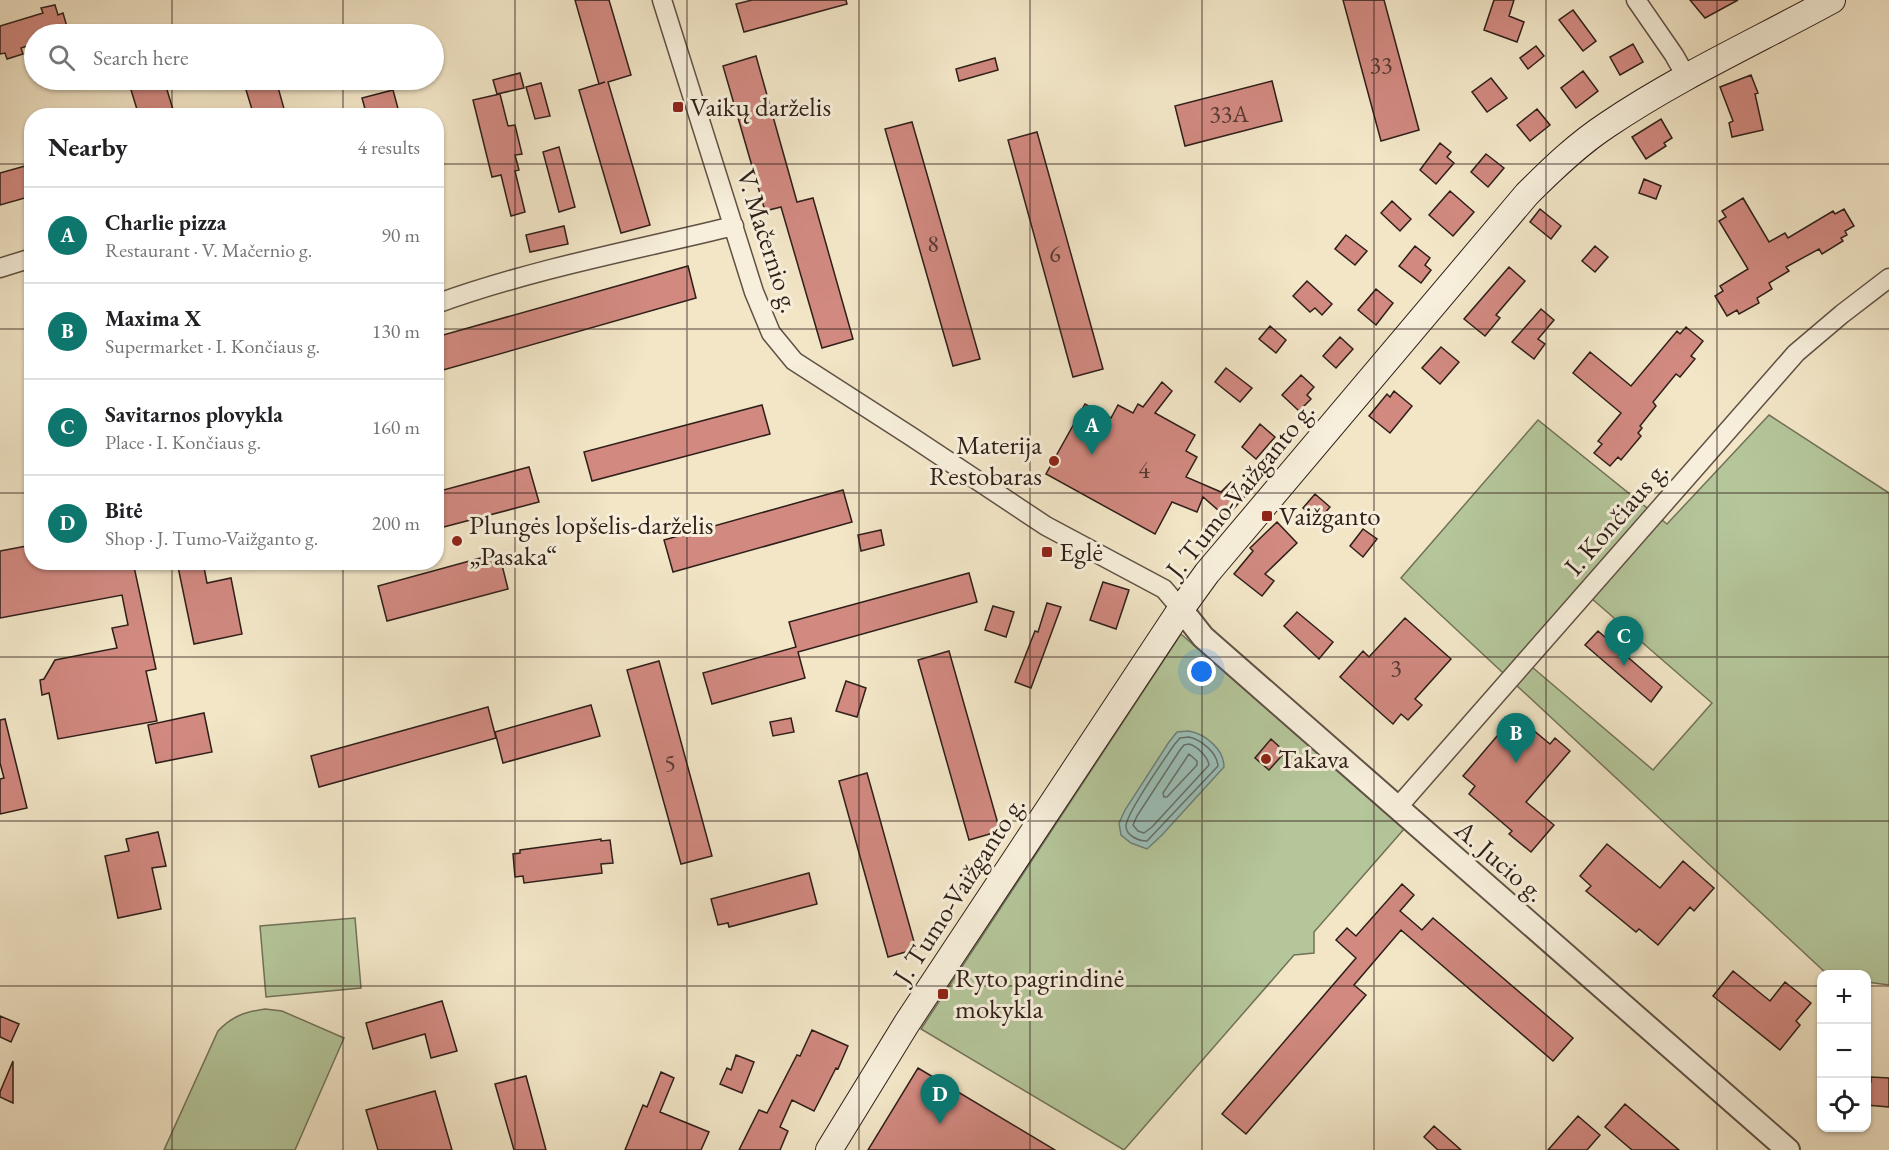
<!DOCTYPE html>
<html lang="en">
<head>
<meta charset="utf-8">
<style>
  :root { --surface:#fff; --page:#f6f6f6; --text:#202124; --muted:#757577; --line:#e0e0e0; --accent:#0f766e }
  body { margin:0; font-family:"EB Garamond",serif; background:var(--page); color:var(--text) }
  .controls { position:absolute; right:18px; bottom:18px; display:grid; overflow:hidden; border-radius:12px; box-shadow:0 2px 4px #0004 }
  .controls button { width:54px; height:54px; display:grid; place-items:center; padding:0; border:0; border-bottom:2px solid var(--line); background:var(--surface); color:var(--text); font:30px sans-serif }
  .you { position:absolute; left:1202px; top:672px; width:21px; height:21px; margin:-15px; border:4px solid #fff; border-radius:50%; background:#1a73e8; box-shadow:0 0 0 9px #1a73e833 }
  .badge { display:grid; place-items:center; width:39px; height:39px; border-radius:50%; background:var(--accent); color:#fff; font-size:20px; font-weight:700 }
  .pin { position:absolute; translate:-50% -50px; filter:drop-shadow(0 2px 3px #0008) }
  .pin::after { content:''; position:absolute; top:32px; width:21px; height:18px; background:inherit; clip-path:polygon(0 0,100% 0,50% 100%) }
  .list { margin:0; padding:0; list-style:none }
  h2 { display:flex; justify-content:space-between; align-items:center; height:78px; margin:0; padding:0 24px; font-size:26px }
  h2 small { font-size:20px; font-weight:400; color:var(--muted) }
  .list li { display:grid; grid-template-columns:39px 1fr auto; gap:18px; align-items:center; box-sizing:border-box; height:96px; padding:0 24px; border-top:2px solid var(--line) }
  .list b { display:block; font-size:22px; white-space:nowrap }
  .list p { margin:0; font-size:20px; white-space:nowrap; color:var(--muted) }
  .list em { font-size:20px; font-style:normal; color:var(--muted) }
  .icon { flex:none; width:33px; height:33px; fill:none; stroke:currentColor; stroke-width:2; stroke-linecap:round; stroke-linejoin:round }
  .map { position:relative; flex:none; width:1889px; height:1150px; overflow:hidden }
  .search { position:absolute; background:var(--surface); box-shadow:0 2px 4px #0004; left:24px; top:24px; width:420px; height:66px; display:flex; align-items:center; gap:15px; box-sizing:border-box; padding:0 21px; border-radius:33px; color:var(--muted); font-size:22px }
  .panel { position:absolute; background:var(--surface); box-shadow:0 2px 4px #0004; left:24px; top:108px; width:420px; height:462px; border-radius:24px }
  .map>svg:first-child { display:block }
  .green { fill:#b4c69a; stroke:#72725a; stroke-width:1.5; fill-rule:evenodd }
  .water { fill:#9bbfb7; stroke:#707f78; stroke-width:1.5 }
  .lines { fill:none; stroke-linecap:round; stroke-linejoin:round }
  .shore { stroke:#656f68; stroke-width:1.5 }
  .building { fill:#d18980; stroke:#2f1f19; stroke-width:1.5 }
  .minor-casing { stroke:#605144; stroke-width:21 }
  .tertiary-casing { stroke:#605144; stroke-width:26 }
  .secondary-casing { stroke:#2f1f19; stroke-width:28 }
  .minor { stroke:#f7efdb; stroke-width:18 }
  .tertiary { stroke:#f7efdb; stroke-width:22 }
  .secondary { stroke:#f7efdb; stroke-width:26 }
  .grid { fill:none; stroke:#2f1f19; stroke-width:1.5; stroke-opacity:0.55 }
  .poi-dot { fill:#8f2418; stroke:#f7efdb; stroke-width:2 }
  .labels { text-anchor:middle; stroke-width:6; stroke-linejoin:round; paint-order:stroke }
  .number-label { font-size:24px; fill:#583a33 }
  .poi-label { font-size:27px; fill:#2f1f19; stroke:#f7efdb; text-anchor:start }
  .street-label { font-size:27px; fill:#2f1f19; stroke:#f7efdb }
</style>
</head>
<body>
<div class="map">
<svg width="1889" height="1150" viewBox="0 0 1889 1150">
  <rect width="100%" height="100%" fill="#f2e6c7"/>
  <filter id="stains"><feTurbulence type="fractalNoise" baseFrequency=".00333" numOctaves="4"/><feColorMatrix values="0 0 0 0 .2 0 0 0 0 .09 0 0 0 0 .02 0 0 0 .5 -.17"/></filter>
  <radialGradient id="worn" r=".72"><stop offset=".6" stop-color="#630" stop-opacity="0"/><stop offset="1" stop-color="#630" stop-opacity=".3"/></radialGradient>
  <path class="green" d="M 1769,415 L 1889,493 L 1889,985 L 1867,982 L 1866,974 L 1827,974 L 1401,578 L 1538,420 L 1667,524 ZM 1591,598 L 1712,703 L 1653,770 L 1532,667 Z
    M 1181,634 L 1404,829 L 1314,932 L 1314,953 L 1294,955 L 1124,1150 L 921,1029 Z
    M 355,918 L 361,988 L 266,997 L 260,926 Z
    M 265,1009 L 282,1011 L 344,1038 L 295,1150 L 164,1150 L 218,1031 C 232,1016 245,1012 265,1009 Z"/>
  <path class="water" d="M 1189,731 C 1205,734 1224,749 1224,767 L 1161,836 L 1147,849 L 1131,843 L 1121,835 L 1119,823 L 1125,810 L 1169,742 L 1177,732 Z"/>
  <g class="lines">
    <path class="shore" d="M 1189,737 C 1201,740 1217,752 1218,766 L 1147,841 C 1139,841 1126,836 1126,826 C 1126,813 1164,760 1174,745 L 1180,738 Z
      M 1189,744 C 1197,746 1208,757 1209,765 L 1152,827 L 1144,833 L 1138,831 L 1133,825 L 1137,816 L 1180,750 L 1184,745 Z
      M 1189,754 L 1197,761 L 1197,765 L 1167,797 L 1164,797 L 1163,793 Z"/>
  </g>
  <path class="building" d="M 575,0 L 609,0 L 631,75 L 608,82 L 650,225 L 621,233 L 579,90 L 605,82 L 599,84 Z
    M 752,0 L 846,0 L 847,4 L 744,32 L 736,4 Z
    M 1343,0 L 1384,0 L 1419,130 L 1381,141 Z
    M 1494,0 L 1514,0 L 1509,16 L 1524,22 L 1517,42 L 1484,30 Z
    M 1690,0 L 1738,0 L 1705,18 Z
    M 55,5 L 58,15 L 63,13 L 69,34 L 34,34 L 34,44 L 21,48 L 23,54 L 7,59 L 5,53 L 0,54 L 0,26 L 43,13 L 41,8 Z
    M 1573,10 L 1596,41 L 1583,51 L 1559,20 Z
    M 1633,44 L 1643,62 L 1620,75 L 1610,57 Z
    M 1536,46 L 1544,56 L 1528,69 L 1520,58 Z
    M 756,56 L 797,202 L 813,198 L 853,339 L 822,348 L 781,207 L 765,211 L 723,66 Z
    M 995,58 L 998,70 L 959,81 L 956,69 Z
    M 1583,71 L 1598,91 L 1576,108 L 1561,88 Z
    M 520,73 L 524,88 L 497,94 L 493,80 Z
    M 1751,75 L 1758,93 L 1755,94 L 1763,130 L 1732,137 L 1729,123 L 1733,121 L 1720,87 Z
    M 1491,78 L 1507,98 L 1487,112 L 1472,92 Z
    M 128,80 L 164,80 L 175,116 L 139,116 Z
    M 243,80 L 276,80 L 286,116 L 254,116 Z
    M 1272,81 L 1282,121 L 1185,146 L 1175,106 Z
    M 541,83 L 550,116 L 535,119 L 526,87 Z
    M 393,90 L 400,116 L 367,116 L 362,98 Z
    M 500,94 L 508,126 L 515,125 L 522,154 L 515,155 L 519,170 L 515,171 L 525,212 L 511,216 L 501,175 L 492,177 L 473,100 Z
    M 1537,109 L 1550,125 L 1530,141 L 1517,125 Z
    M 1661,119 L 1672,138 L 1664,143 L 1666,146 L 1646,159 L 1632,137 Z
    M 912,122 L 980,359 L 953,366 L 885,129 Z
    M 1037,132 L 1103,369 L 1073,377 L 1008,140 Z
    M 1440,143 L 1451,152 L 1447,157 L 1454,163 L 1436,184 L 1420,170 Z
    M 559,147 L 575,207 L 559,212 L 543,152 Z
    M 1486,154 L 1504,168 L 1488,187 L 1471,172 Z
    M 32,164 L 32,196 L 0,205 L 0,173 Z
    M 1644,179 L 1661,186 L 1656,199 L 1639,193 Z
    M 1450,191 L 1474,212 L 1453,236 L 1429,215 Z
    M 1743,198 L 1769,242 L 1785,233 L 1788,238 L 1833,211 L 1835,214 L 1844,209 L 1854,226 L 1845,231 L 1847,235 L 1841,238 L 1843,241 L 1822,254 L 1819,249 L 1786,267 L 1789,271 L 1769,283 L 1772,289 L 1757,298 L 1759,303 L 1739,314 L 1737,310 L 1727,316 L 1715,296 L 1723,291 L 1720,286 L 1748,269 L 1719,221 L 1726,217 L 1722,211 Z
    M 1392,201 L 1411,219 L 1400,231 L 1381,213 Z
    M 1540,209 L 1561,226 L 1551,239 L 1530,222 Z
    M 564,226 L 568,244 L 530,252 L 526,235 Z
    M 1346,235 L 1367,251 L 1355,265 L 1335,249 Z
    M 1415,246 L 1430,258 L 1425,265 L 1431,270 L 1421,283 L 1399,266 Z
    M 1595,246 L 1608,257 L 1595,272 L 1582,261 Z
    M 688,266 L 696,298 L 436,372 L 436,337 Z
    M 1509,267 L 1525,281 L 1496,315 L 1500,318 L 1485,336 L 1464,319 Z
    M 1307,281 L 1332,304 L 1322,315 L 1315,308 L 1310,312 L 1293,296 Z
    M 1376,289 L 1393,303 L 1376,325 L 1358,310 Z
    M 1541,309 L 1554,320 L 1538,339 L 1545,344 L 1534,359 L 1512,342 Z
    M 1270,326 L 1286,340 L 1276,353 L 1259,339 Z
    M 1686,327 L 1703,341 L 1691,356 L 1695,359 L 1680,377 L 1676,374 L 1653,402 L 1656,406 L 1640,426 L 1642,428 L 1638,433 L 1641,436 L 1621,460 L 1618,457 L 1610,466 L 1594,453 L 1602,444 L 1598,441 L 1621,413 L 1573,373 L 1590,352 L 1631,386 L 1677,331 L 1680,334 Z
    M 1340,337 L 1353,349 L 1336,368 L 1323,356 Z
    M 1441,347 L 1459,362 L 1440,384 L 1422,368 Z
    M 1226,368 L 1252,388 L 1240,402 L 1215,382 Z
    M 1301,375 L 1314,387 L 1307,395 L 1311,399 L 1299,411 L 1282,395 Z
    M 1162,382 L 1172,391 L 1155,413 L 1195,435 L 1186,451 L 1197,457 L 1186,477 L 1221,492 L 1231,482 L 1246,495 L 1226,517 L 1203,497 L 1197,512 L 1172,502 L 1155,534 L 1046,474 L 1085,404 L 1111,418 L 1118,405 L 1133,413 L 1138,404 L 1143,407 Z
    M 1394,391 L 1412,406 L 1390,433 L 1369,416 L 1387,394 L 1390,397 Z
    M 762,405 L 770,434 L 592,481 L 584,452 Z
    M 1260,424 L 1275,437 L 1256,459 L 1242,447 Z
    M 529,467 L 539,502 L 436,529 L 436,492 Z
    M 843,490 L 852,522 L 673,572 L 664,540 Z
    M 1315,494 L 1330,507 L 1318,521 L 1303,508 Z
    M 1277,522 L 1297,543 L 1265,574 L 1274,581 L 1262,596 L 1234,574 L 1253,551 L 1250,548 Z
    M 1363,529 L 1377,539 L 1363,557 L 1350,546 Z
    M 881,530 L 884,545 L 861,551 L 858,535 Z
    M 32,545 L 32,562 L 133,562 L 156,669 L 146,671 L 157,721 L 58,739 L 49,693 L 42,695 L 40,680 L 44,679 L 55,660 L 117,648 L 112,628 L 128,625 L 122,595 L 0,618 L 0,551 Z
    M 499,553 L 508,589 L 387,621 L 378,586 Z
    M 177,562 L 203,562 L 207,583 L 231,578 L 242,634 L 194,644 Z
    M 969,573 L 977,602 L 798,652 L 805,678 L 712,704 L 703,673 L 796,647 L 789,622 Z
    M 1103,582 L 1129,590 L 1116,629 L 1090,620 Z
    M 1047,603 L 1061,607 L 1031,688 L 1015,682 L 1035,631 L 1038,632 Z
    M 993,606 L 1014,612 L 1006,637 L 985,630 Z
    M 1297,612 L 1333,642 L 1319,659 L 1284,626 Z
    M 1405,618 L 1451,659 L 1415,699 L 1422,705 L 1408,720 L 1401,714 L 1393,724 L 1340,677 L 1363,651 L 1369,657 Z
    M 1598,631 L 1662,687 L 1651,702 L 1585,645 Z
    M 949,651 L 1000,831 L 969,840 L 918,660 Z
    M 659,661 L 712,856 L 681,864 L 627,670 Z
    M 846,681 L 866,688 L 857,717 L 836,711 Z
    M 591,705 L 600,736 L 503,763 L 495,732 Z
    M 488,707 L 496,738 L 319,787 L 311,756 Z
    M 204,713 L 212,752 L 156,763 L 148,725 Z
    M 1515,715 L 1550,744 L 1555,738 L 1570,751 L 1526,802 L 1554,825 L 1531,852 L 1509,834 L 1512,831 L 1469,794 L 1475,786 L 1463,776 Z
    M 791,718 L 794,732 L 773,736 L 770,722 Z
    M 5,719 L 27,808 L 0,814 L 0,779 L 4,778 L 0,763 L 0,720 Z
    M 1271,739 L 1285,752 L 1269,770 L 1255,758 Z
    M 867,773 L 916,949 L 888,957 L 839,781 Z
    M 158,832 L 166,866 L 152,868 L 161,909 L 118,918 L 105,856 L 129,851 L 126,839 Z
    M 601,839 L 601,841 L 610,840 L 613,863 L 601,864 L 602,873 L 524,883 L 523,876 L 515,877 L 513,854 L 520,853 L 520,850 Z
    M 1607,844 L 1660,888 L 1683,861 L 1714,888 L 1694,911 L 1690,907 L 1658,945 L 1639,929 L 1636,932 L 1586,891 L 1591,886 L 1580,876 Z
    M 809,873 L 817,904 L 729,927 L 728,923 L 718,925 L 711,899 Z
    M 1402,884 L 1414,895 L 1400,911 L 1422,930 L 1433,918 L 1573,1038 L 1553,1061 L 1401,930 L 1354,985 L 1366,995 L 1246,1134 L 1222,1114 L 1356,958 L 1336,940 L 1347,928 L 1356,936 Z
    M 1733,971 L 1770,1001 L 1785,982 L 1811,1003 L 1796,1021 L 1800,1025 L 1780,1050 L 1713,996 Z
    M 442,1001 L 457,1051 L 431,1058 L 425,1034 L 373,1049 L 366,1023 Z
    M 0,1016 L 19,1024 L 11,1042 L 0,1037 Z
    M 812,1030 L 848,1046 L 838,1069 L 836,1068 L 814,1111 L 792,1100 L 780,1127 L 788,1131 L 780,1150 L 739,1150 L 759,1110 L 767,1113 L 797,1055 L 800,1056 Z
    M 736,1055 L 754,1062 L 742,1093 L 720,1084 L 727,1068 L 731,1070 Z
    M 13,1061 L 13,1103 L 0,1097 L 0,1092 Z
    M 918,1068 L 1055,1150 L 868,1150 Z
    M 661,1072 L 674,1078 L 660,1112 L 709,1132 L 701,1150 L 625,1150 L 643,1105 L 647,1107 Z
    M 526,1076 L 546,1150 L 514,1150 L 495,1084 Z
    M 1871,1077 L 1889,1078 L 1889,1107 L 1866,1105 L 1866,1082 L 1871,1082 Z
    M 435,1091 L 452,1150 L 378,1150 L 366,1110 Z
    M 1625,1104 L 1679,1150 L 1632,1150 L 1605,1127 Z
    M 1578,1116 L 1600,1135 L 1587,1150 L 1548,1150 Z
    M 1434,1126 L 1461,1150 L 1438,1150 L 1424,1137 Z"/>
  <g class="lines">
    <defs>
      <path id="minor" d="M 662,0 L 754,292 L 771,333 L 794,361 L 912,437 L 1046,526 L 1164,589 L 1181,609
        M 1636,0 L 1674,55 L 1687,78
        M 0,268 L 32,258
        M 436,304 C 532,269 635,250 734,226
        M 1397,808 L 1796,353 L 1842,314 L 1889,278"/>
      <path id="tertiary" d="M 1181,609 L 1203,637 L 1788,1150"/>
      <path id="secondary" d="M 829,1150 L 907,1023 L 1181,609 L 1207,573 L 1527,194 C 1552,169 1578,144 1607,125 C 1678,77 1757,41 1832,0"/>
    </defs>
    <use href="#minor" class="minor-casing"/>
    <use href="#tertiary" class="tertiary-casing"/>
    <use href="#secondary" class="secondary-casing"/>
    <use href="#minor" class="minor"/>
    <use href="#tertiary" class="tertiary"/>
    <use href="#secondary" class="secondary"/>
  </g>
  <path class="grid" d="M 172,0 L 172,34M 343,0 L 343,34M 515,0 L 515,1150M 687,0 L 687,1150M 859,0 L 859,1150M 1030,0 L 1030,1150M 1202,0 L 1202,1150M 1374,0 L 1374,1150M 1546,0 L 1546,1150M 1717,0 L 1717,1150M 172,80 L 172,116M 343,80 L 343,116M 0,164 L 32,164M 436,164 L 1889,164M 0,329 L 32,329M 436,329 L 1889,329M 0,493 L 32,493M 436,493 L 1889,493M 172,562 L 172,1150M 343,562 L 343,1150M 0,657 L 1889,657M 0,821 L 1889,821M 0,986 L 1822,986M 1866,986 L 1889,986"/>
  <g class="poi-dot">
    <rect x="672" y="101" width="12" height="12" rx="3"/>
    <circle cx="1054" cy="461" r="6"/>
    <rect x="1261" y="510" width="12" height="12" rx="3"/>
    <circle cx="457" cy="541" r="6"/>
    <rect x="1041" y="546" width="12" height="12" rx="3"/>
    <circle cx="1266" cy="759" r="6"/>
    <rect x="937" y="988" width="12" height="12" rx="3"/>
  </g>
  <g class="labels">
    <g class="number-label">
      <text x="1381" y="73">33</text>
      <text x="1229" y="122">33A</text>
      <text x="933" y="252">8</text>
      <text x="1055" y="262">6</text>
      <text x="1144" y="478">4</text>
      <text x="1396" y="676">3</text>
      <text x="670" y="771">5</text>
    </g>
    <g class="poi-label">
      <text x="690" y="116">Vaikų darželis</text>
      <text x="1042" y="454" text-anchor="end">Materija<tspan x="1042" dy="31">Restobaras</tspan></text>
      <text x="1279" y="525">Vaižganto</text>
      <text x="469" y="534">Plungės lopšelis-darželis<tspan x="469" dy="31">„Pasaka“</tspan></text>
      <text x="1059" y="561">Eglė</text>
      <text x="1278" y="768">Takava</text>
      <text x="955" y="987">Ryto pagrindinė<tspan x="955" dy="31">mokykla</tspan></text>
    </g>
    <g class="street-label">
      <text transform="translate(768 241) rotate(72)" y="9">V. Mačernio g.</text>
      <text transform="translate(1240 490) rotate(-51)" y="9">J. Tumo-Vaižganto g.</text>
      <text transform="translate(1616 518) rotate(-49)" y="9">I. Končiaus g.</text>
      <text transform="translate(1500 861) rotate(41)" y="9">A. Jucio g.</text>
      <text transform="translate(959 890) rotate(-57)" y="9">J. Tumo-Vaižganto g.</text>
    </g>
  </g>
  <rect width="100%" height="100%" filter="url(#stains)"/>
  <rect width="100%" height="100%" fill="url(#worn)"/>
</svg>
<div class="controls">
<button>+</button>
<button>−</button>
<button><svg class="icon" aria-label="locate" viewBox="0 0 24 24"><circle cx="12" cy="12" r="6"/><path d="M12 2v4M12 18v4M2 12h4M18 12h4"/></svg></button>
</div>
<div class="you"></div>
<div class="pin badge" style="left:1092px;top:455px">A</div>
<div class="pin badge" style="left:1516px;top:763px">B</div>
<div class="pin badge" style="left:1624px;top:666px">C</div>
<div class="pin badge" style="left:940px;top:1124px">D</div>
<div class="search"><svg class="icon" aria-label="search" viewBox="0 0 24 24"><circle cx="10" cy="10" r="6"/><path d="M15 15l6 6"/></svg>Search here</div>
<section class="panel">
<h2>Nearby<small>4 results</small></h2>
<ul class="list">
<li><span class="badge">A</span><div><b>Charlie pizza</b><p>Restaurant · V. Mačernio g.</p></div><em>90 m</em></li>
<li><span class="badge">B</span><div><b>Maxima X</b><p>Supermarket · I. Končiaus g.</p></div><em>130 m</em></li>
<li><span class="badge">C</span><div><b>Savitarnos plovykla</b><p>Place · I. Končiaus g.</p></div><em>160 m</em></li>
<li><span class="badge">D</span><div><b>Bitė</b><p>Shop · J. Tumo-Vaižganto g.</p></div><em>200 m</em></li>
</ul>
</section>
</div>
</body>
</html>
